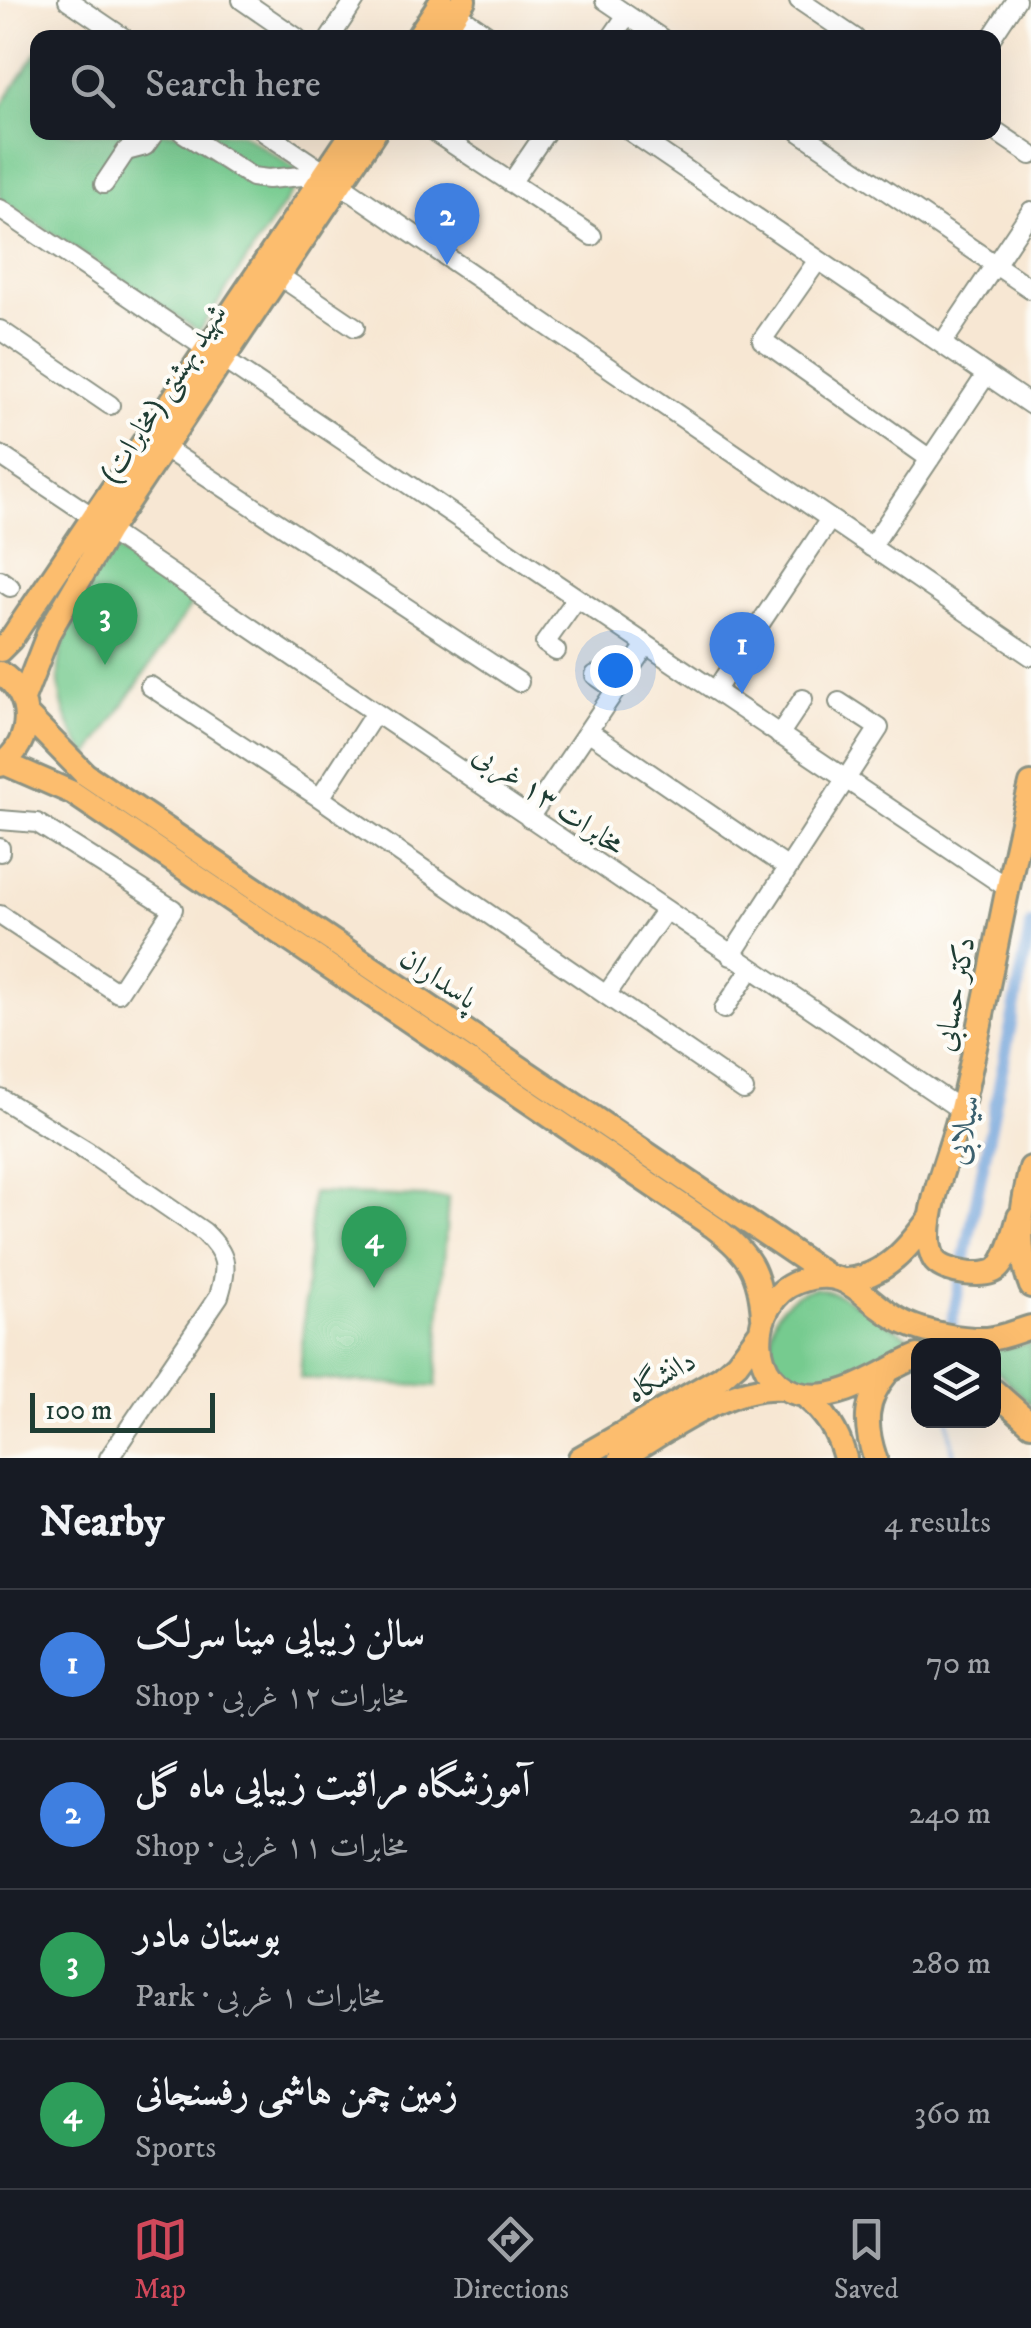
<!DOCTYPE html>
<html lang="en">
<head>
<meta charset="utf-8">
<style>
  :root { --surface:#171b24; --page:#20242c; --text:#f1f3f6; --muted:#9ea1a6; --line:#363941; --accent:#d1495b }
  body { margin:0; font-family:"IM FELL DW Pica",Amiri,serif; background:var(--page); color:var(--text) }
  .controls { position:absolute; right:30px; bottom:30px; display:grid; overflow:hidden; border-radius:20px; box-shadow:0 10px 40px #0002 }
  .controls button { width:90px; height:90px; display:grid; place-items:center; padding:0; border:0; border-bottom:2px solid var(--line); background:var(--surface); color:var(--text); font:50px sans-serif }
  .scale { position:absolute; left:30px; bottom:25px; width:185px; box-sizing:border-box; padding-left:10px; border:5px solid #1f3d34; border-top:0; font-size:28px; line-height:35px; white-space:nowrap; color:#1f3d34; -webkit-text-stroke:8px #fdfcf7; paint-order:stroke }
  .you { position:absolute; left:615px; top:670px; width:35px; height:35px; margin:-25px; border:8px solid #fff; border-radius:50%; background:#1a73e8; box-shadow:0 0 0 15px #1a73e833 }
  .badge { display:grid; place-items:center; width:65px; height:65px; border-radius:50%; background:var(--accent); color:#fff; font-size:32px; font-weight:700 }
  .pin { position:absolute; translate:-50% -82px; filter:drop-shadow(0 2px 5px #0008) }
  .pin::after { content:''; position:absolute; top:52px; width:35px; height:30px; background:inherit; clip-path:polygon(0 0,100% 0,50% 100%) }
  .list { margin:0; padding:0; list-style:none }
  h2 { display:flex; justify-content:space-between; align-items:center; height:130px; margin:0; padding:0 40px; font-size:42px }
  h2 small { font-size:32px; font-weight:400; color:var(--muted) }
  .list li { display:grid; grid-template-columns:65px 1fr auto; gap:30px; align-items:center; box-sizing:border-box; height:150px; padding:0 40px; border-top:2px solid var(--line) }
  .list b { display:block; font-size:38px; white-space:nowrap }
  .list p { margin:0; font-size:32px; white-space:nowrap; color:var(--muted) }
  .list em { font-size:32px; font-style:normal; color:var(--muted) }
  .icon { flex:none; width:55px; height:55px; fill:none; stroke:currentColor; stroke-width:2; stroke-linecap:round; stroke-linejoin:round }
  .map { position:relative; flex:none; width:1031px; height:1458px; overflow:hidden }
  .search { position:absolute; background:var(--surface); box-shadow:0 10px 40px #0002; left:30px; right:30px; top:30px; height:110px; display:flex; align-items:center; gap:25px; box-sizing:border-box; padding:0 35px; border-radius:20px; color:var(--muted); font-size:38px }
  .sheet { height:730px; background:var(--surface) }
  nav { display:flex; justify-content:space-around; align-items:center; box-sizing:border-box; height:140px; border-top:2px solid var(--line); background:var(--surface); font-size:28px; color:var(--muted) }
  nav a { display:grid; justify-items:center; gap:5px }
  nav .on { color:var(--accent) }
  .map>svg:first-child { display:block }
  .green { fill:#76cb8f; stroke:#4a8462; stroke-width:2.5 }
  .lines { fill:none; stroke-linecap:round; stroke-linejoin:round }
  .stream { stroke:#6ea1d9; stroke-width:4 }
  .canal { stroke:#6ea1d9; stroke-width:12 }
  .minor-casing { stroke:#8b9284; stroke-width:22 }
  .major-casing { stroke:#8b9284; stroke-width:28 }
  .minor { stroke:#fff; stroke-width:18 }
  .major { stroke:#fcbd6e; stroke-width:22 }
  .labels { text-anchor:middle; stroke-width:8; stroke-linejoin:round; paint-order:stroke }
  .street-label { font-size:30px; fill:#1f3d34; stroke:#fdfcf7 }
  .water-label { font-size:32px; font-style:italic; fill:#3b606e; stroke:#fdfcf7 }
</style>
</head>
<body>
<div class="map">
<svg width="1031" height="1458" viewBox="0 0 1031 1458">
  <rect width="100%" height="100%" fill="#fdfcf7"/>
  <filter id="ink" filterUnits="userSpaceOnUse"><feTurbulence type="fractalNoise" baseFrequency=".01" numOctaves="2"/><feDisplacementMap in="SourceGraphic" scale="20" xChannelSelector="R" yChannelSelector="G"/><feConvolveMatrix kernelMatrix="1 2 1 2 8 2 1 2 1" color-interpolation-filters="sRGB"/></filter>
  <filter id="wash" filterUnits="userSpaceOnUse"><feTurbulence type="fractalNoise" baseFrequency=".0048" numOctaves="4" result="noise"/><feDisplacementMap in="SourceGraphic" scale="40" xChannelSelector="R" yChannelSelector="G"/><feGaussianBlur stdDeviation="2.25" result="paint"/><feColorMatrix in="noise" values="0 0 0 0 0 0 0 0 0 0 0 0 0 0 0 0 0 1.4 0 .05"/><feComposite in="paint" operator="in"/></filter>
  <g filter="url(#wash)">
    <rect width="100%" height="100%" fill="#f7e7d3"/>
    <path class="green" d="M 37,52 L 38,132 L 241,133 L 304,174 L 199,331 L 0,199 L 0,108 Z
      M 111,545 L 193,602 L 88,757 C 30,675 69,620 111,545 Z
      M 312,1193 L 448,1198 L 436,1387 L 300,1378 Z
      M 815,1288 C 848,1292 888,1326 920,1342 C 908,1346 895,1350 884,1355 C 864,1364 842,1381 820,1382 C 762,1385 750,1303 815,1288 Z
      M 1031,1343 L 1031,1405 L 994,1368 L 994,1350 Z"/>
    <g class="lines">
      <path class="stream" d="M 948,1420 L 954,1458"/>
      <path class="canal" d="M 949,1338 L 1031,924"/>
    </g>
  </g>
  <g filter="url(#ink)">
    <g class="lines">
      <defs>
        <path id="minor" d="M 68,0 L 124,38
          M 242,0 L 297,38
          M 605,0 L 661,38
          M 799,0 L 855,38
          M 456,13 L 492,38
          M 330,38 L 355,0
          M 611,38 L 627,15
          M 991,38 L 1016,0
          M 994,130 L 1031,155
          M 182,132 L 252,177 L 268,179 L 325,174
          M 264,132 L 325,173
          M 631,132 L 1031,405
          M 800,132 L 1031,289
          M 436,133 L 592,236
          M 511,183 L 546,132
          M 104,184 L 126,151 L 145,146 L 155,132
          M 340,184 L 1031,656
          M 0,209 L 207,349
          M 818,260 L 762,340 L 930,459
          M 278,275 L 355,327
          M 0,330 L 110,405
          M 942,344 L 1031,211
          M 221,358 L 1006,887
          M 163,447 L 519,682
          M 0,455 L 93,517
          M 108,531 L 961,1110
          M 871,547 L 986,375
          M 0,580 L 10,587
          M 556,651 L 545,643 L 577,598
          M 595,675 L 616,690
          M 150,686 L 320,798 L 744,1090
          M 715,691 L 830,519
          M 588,731 L 788,868
          M 779,735 L 803,699
          M 320,798 L 375,713
          M 529,818 L 646,645
          M 0,820 L 37,823 L 173,909 L 118,993 L 0,915
          M 0,848 L 0,852
          M 731,956 L 879,728 L 839,702
          M 606,995 L 665,911
          M 724,1009 L 751,969
          M 0,1098 L 88,1152 L 204,1232 C 228,1255 228,1266 219,1296 L 109,1458"/>
        <path id="major" d="M 417,38 L 442,0
          M 439,38 L 464,0
          M 0,650 L 11,639 L 353,132
          M 0,673 C 35,694 34,743 0,765
          M 23,699 L 49,632 L 108,531 L 375,132
          M 27,715 L 85,774 L 828,1276
          M 4,763 L 73,793 L 714,1227 C 749,1254 760,1271 763,1316
          M 1031,1168 C 1021,1209 1015,1245 1031,1286
          M 1019,1217 C 1014,1233 1010,1254 999,1267 C 988,1280 945,1273 935,1261 C 931,1255 929,1245 929,1239 C 928,1201 951,1151 960,1113 C 987,1004 1004,893 1031,784
          M 846,1280 C 885,1277 909,1247 930,1218
          M 918,1356 C 883,1370 846,1401 805,1395 C 746,1387 747,1301 798,1282 C 852,1262 863,1304 905,1323 C 927,1333 962,1340 987,1339 C 1002,1338 1017,1331 1031,1327
          M 994,1391 L 1031,1424
          M 805,1396 C 826,1413 838,1432 845,1458
          M 580,1458 L 721,1377 L 737,1363 L 760,1332
          M 621,1458 C 666,1432 730,1383 783,1388
          M 875,1458 C 864,1425 864,1400 887,1373"/>
      </defs>
      <use href="#minor" class="minor-casing"/>
      <use href="#major" class="major-casing"/>
      <use href="#minor" class="minor"/>
      <use href="#major" class="major"/>
    </g>
  </g>
  <g class="labels">
    <g class="street-label">
      <text transform="translate(163 393) rotate(-57)" y="10">شهید بهشتی (مخابرات)</text>
      <text transform="translate(549 799) rotate(34)" y="10">مخابرات ۱۳ غربی</text>
      <text transform="translate(439 978) rotate(34)" y="10">پاسداران</text>
      <text transform="translate(954 994) rotate(-79)" y="10">دکتر حسابی</text>
      <text transform="translate(661 1376) rotate(-30)" y="10">دانشگاه</text>
    </g>
    <g class="water-label">
      <text transform="translate(962 1129) rotate(-79)" y="11">سیلابی</text>
    </g>
  </g>
</svg>
<div class="controls">
<button><svg class="icon" aria-label="layers" viewBox="0 0 24 24"><path d="M12 4l9 5-9 5-9-5zM3 14l9 5 9-5"/></svg></button>
</div>
<div class="scale">100 m</div>
<div class="you"></div>
<div class="pin badge" style="left:742px;top:694px;background:#3f7fe0">1</div>
<div class="pin badge" style="left:447px;top:265px;background:#3f7fe0">2</div>
<div class="pin badge" style="left:105px;top:665px;background:#2e9e5b">3</div>
<div class="pin badge" style="left:374px;top:1288px;background:#2e9e5b">4</div>
<div class="search"><svg class="icon" aria-label="search" viewBox="0 0 24 24"><circle cx="10" cy="10" r="6"/><path d="M15 15l6 6"/></svg>Search here</div>
</div>
<section class="sheet">
<h2>Nearby<small>4 results</small></h2>
<ul class="list">
<li><span class="badge" style="background:#3f7fe0">1</span><div><b>سالن زیبایی مینا سرلک</b><p>Shop · مخابرات ۱۲ غربی</p></div><em>70 m</em></li>
<li><span class="badge" style="background:#3f7fe0">2</span><div><b>آموزشگاه مراقبت زیبایی ماه گل</b><p>Shop · مخابرات ۱۱ غربی</p></div><em>240 m</em></li>
<li><span class="badge" style="background:#2e9e5b">3</span><div><b>بوستان مادر</b><p>Park · مخابرات ۱ غربی</p></div><em>280 m</em></li>
<li><span class="badge" style="background:#2e9e5b">4</span><div><b>زمین چمن هاشمی رفسنجانی</b><p>Sports</p></div><em>360 m</em></li>
</ul>
</section>
<nav>
<a class="on"><svg class="icon" aria-label="map" viewBox="0 0 24 24"><path d="M3 6l6-2 6 2 6-2v14l-6 2-6-2-6 2zM9 4v14M15 6v14"/></svg>Map</a>
<a><svg class="icon" aria-label="directions" viewBox="0 0 24 24"><path d="M12 3l9 9-9 9-9-9zM9 14v-3h6M13 9l2 2-2 2"/></svg>Directions</a>
<a><svg class="icon" aria-label="saved" viewBox="0 0 24 24"><path d="M7 4h10v16l-5-4-5 4z"/></svg>Saved</a>
</nav>
</body>
</html>
